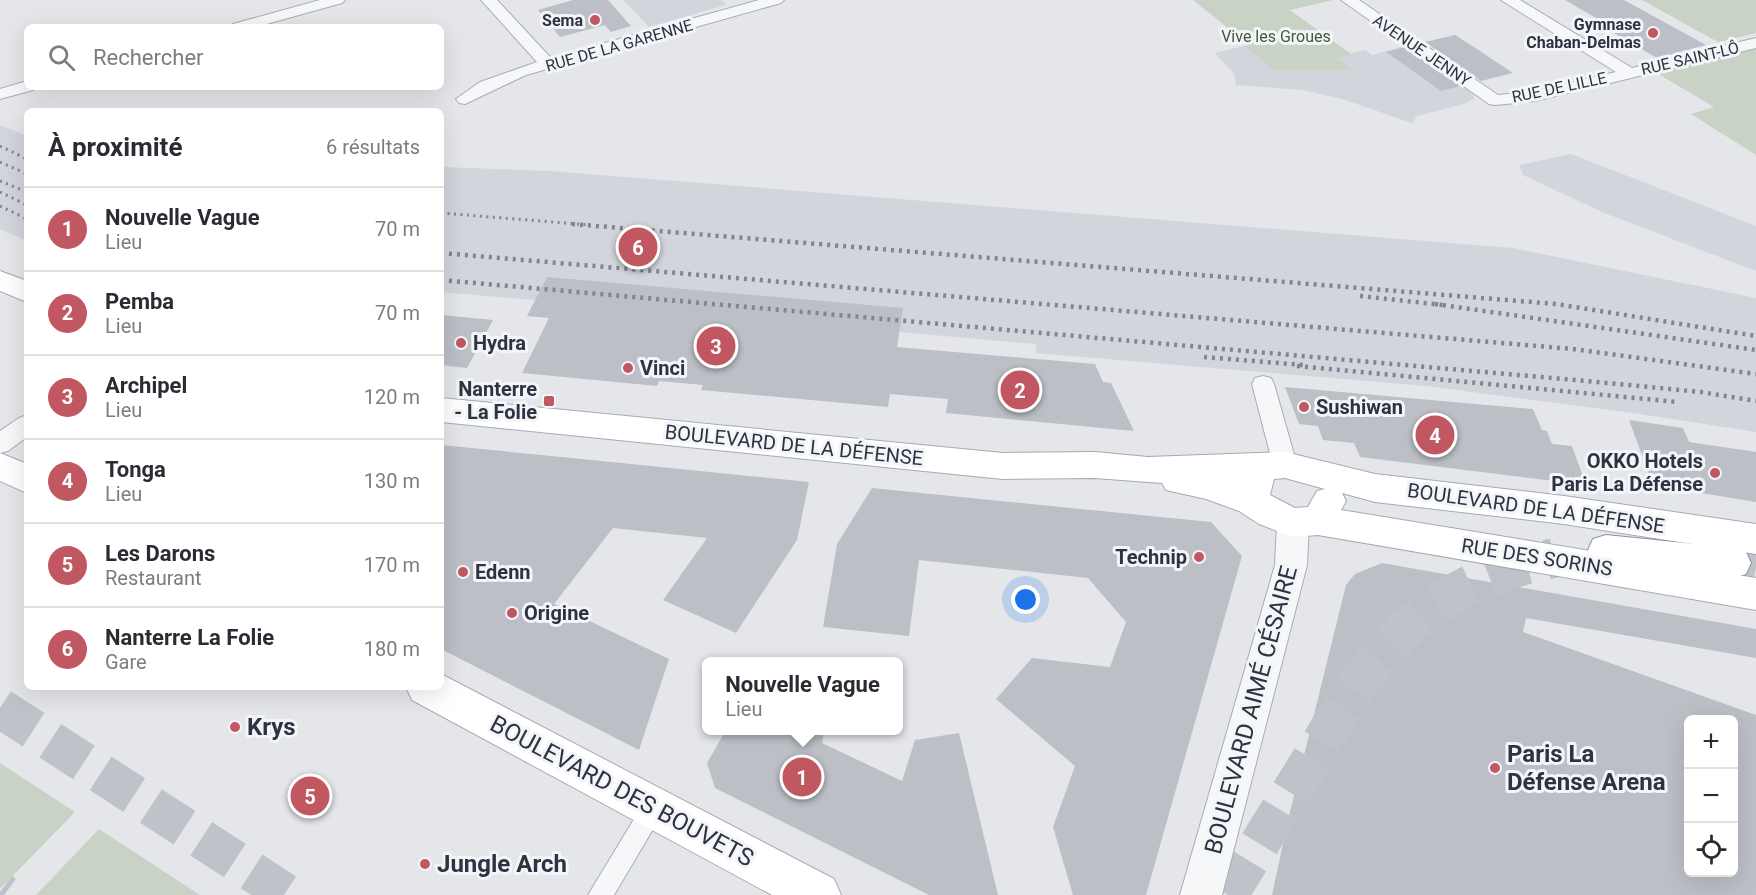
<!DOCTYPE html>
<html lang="fr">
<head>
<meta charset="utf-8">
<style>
  :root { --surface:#fff; --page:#f7f7f7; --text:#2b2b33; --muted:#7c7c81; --line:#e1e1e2; --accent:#c15761 }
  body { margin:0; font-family:Roboto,sans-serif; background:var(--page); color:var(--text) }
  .controls { position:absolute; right:18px; bottom:18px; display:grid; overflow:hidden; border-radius:9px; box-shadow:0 6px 24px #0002 }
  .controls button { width:54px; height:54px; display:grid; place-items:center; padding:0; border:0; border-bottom:2px solid var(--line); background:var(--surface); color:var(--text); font:30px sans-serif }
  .you { position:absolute; left:1026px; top:600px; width:21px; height:21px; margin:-15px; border:4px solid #fff; border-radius:50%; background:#1a73e8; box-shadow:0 0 0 9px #1a73e833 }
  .badge { display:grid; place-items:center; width:39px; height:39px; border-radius:50%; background:var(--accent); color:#fff; font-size:20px; font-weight:700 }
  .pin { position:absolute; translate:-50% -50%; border:3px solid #fff; box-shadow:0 2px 6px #0006 }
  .popup { position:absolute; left:702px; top:657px; width:201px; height:78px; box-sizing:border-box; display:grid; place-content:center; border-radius:9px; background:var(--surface); filter:drop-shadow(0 2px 4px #0005); font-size:20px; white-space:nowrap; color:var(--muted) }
  .popup b { font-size:22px; color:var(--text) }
  .popup::after { content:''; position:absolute; left:50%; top:100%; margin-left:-12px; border:12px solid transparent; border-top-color:var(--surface) }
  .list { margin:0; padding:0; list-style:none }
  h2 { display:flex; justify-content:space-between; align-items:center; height:78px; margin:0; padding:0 24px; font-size:26px }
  h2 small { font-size:20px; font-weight:400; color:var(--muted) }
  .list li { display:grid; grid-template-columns:39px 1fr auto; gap:18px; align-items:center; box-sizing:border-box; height:84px; padding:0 24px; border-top:2px solid var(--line) }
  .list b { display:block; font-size:22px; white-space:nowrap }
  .list p { margin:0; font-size:20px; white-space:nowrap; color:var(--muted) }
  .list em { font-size:20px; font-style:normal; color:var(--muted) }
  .icon { flex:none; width:33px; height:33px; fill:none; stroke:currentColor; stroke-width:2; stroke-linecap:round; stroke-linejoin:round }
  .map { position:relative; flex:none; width:1756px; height:895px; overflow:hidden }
  .search { position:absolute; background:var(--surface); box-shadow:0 6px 24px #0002; left:24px; top:24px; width:420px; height:66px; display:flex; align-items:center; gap:15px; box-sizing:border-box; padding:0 21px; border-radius:9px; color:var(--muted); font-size:22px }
  .panel { position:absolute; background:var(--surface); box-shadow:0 6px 24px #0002; left:24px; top:108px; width:420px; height:582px; border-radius:9px }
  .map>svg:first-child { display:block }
  .built { fill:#d2d5dc }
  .green { fill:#c8d3c6 }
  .building { fill:#bcbfc6; fill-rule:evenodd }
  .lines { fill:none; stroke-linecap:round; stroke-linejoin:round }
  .motorway-tunnel { stroke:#bfc2c8; stroke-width:40; stroke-dasharray:40 20; stroke-linecap:butt }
  .pedestrian-casing { stroke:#a9adb4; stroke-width:2 }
  .minor-casing { stroke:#a9adb4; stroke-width:2 }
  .tertiary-casing { stroke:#a9adb4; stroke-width:2 }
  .secondary-casing { stroke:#a9adb4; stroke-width:2 }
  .primary-casing { stroke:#a4aab5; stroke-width:2 }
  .motorway-casing { stroke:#8d939f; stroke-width:2 }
  .pedestrian { fill:#f6f7f9; fill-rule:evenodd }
  .minor { fill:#f6f7f9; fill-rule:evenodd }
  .tertiary { fill:#f6f7f9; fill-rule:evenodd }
  .secondary { fill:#fff; fill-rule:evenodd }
  .primary { fill:#fff; fill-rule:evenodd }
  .motorway { fill:#fff; fill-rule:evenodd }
  .rail-far1 { stroke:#7f8592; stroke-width:3; stroke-dasharray:2 4.5; stroke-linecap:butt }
  .rail { stroke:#7f8592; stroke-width:4.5; stroke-dasharray:3 5; stroke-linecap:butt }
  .poi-dot { fill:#c15761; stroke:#f3f5f8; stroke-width:2 }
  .labels { text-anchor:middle; stroke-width:6; stroke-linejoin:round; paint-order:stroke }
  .far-poi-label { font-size:16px; font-weight:bold; fill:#2d3341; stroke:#f3f5f8; text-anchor:end }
  .far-park-label { font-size:16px; fill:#405b3c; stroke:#f3f5f8 }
  .far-street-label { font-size:16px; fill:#2d3341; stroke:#f3f5f8 }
  .poi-label { font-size:20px; font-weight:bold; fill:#2d3341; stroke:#f3f5f8; text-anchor:start }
  .street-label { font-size:20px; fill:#2d3341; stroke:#f3f5f8 }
  .near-street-label { font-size:24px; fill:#2d3341; stroke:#f3f5f8 }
  .near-poi-label { font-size:24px; font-weight:bold; fill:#2d3341; stroke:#f3f5f8; text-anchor:start }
</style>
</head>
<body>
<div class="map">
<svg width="1756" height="895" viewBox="0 0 1756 895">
  <rect width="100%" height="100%" fill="#e4e6ea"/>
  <path class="built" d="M 623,0 L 722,0 L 726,5 L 649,27 Z
    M 1409,45 L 1473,90 L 1474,99 L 1464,104 L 1417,116 L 1412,123 L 1342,99 L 1303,90 L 1236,85 L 1234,74 L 1215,53 L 1244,46 L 1274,70 L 1352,70 L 1337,57 L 1365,50 L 1372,55 Z
    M 0,125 L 27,136 L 27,241 L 0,229 Z
    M 1571,154 L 1756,226 L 1756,271 L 1602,212 L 1523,175 L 1519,165 Z
    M 441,167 L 550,171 L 1513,248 L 1756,298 L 1756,432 L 1640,414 L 1426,386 L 1036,353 L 1036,344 L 441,292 Z"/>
  <path class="green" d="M 1193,0 L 1333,0 L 1290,10 L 1351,54 L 1337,58 L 1353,70 L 1274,70 L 1244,46 L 1248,44 Z
    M 1642,0 L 1756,0 L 1756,33 L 1718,42 Z
    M 1756,47 L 1756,155 L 1691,114 L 1714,107 L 1655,72 Z
    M 0,763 L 75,812 L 0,889 Z
    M 99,829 L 200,895 L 36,895 Z"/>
  <path class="building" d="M 573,0 L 608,0 L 631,26 L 611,32 L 605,25 L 560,37 L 538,10 Z
    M 1565,0 L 1624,0 L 1706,45 L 1657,58 L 1590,19 L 1596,18 Z
    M 1455,35 L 1480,51 L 1513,73 L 1481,81 L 1425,42 Z
    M 1404,47 L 1460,86 L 1441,91 L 1386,52 Z
    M 547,277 L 903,308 L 897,347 L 1095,364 L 1103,382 L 1111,383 L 1134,431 L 946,413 L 948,399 L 890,394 L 888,407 L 701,390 L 703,385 L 659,381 L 657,386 L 522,373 L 549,318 L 527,316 Z
    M 441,315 L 493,320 L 467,368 L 441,365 Z
    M 1285,387 L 1533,409 L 1542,430 L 1547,431 L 1552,444 L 1572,446 L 1586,485 L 1360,457 L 1354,443 L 1323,440 L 1318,426 L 1299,424 Z
    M 1629,420 L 1683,428 L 1689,442 L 1756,452 L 1756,502 L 1653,485 Z
    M 441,445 L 582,459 L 809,482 L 797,540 L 736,633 L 663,600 L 707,538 L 613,528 L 554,604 L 669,659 L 639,750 L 441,649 Z
    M 872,488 L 1211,522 L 1242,556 L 1146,895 L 1073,895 L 1053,827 L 1075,766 L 996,699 L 1032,658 L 1110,667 L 1126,622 L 1088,578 L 919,560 L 909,636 L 823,627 L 837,544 Z
    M 1382,563 L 1756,629 L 1756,658 L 1526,618 L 1523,632 L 1756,715 L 1756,895 L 1272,895 L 1289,816 L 1346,585 L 1355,574 ZM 1689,720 L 1734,720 L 1734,873 L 1689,873 Z
    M 726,730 L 824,730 L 822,743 L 902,781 L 915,740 L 959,733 L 998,895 L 929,895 L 715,788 L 707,763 Z"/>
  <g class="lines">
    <path class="motorway-tunnel" d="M 1733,563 L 1756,568
      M 0,708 L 288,895
      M 0,892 L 4,895
      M 1228,895 C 1257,848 1285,802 1314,755 C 1328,732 1341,707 1357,685 C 1409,612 1467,575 1554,558"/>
    <defs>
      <path id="pedestrian" d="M 653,797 L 661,801 L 665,809 L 614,895 L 588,895 L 645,801 Z"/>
      <path id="minor" d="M 320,0 L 345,0 L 342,3 L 256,27 L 231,27 L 233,24 Z
        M 481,0 L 497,0 L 551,58 L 759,0 L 784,0 L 781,3 L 526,75 L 465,104 L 459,103 L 456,99 L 480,82 L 537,62 Z
        M 1341,0 L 1359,0 L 1498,95 L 1535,91 L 1616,72 L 1501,0 L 1520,0 L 1632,68 L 1756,38 L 1756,48 L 1535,101 L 1495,105 L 1489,104 Z
        M 27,81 L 27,87 L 35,87 L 33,90 L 0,99 L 0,89 Z
        M 1263,376 L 1271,378 L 1274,384 L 1297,465 L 1294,472 L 1285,475 L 1276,472 L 1273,465 L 1252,384 L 1255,378 Z
        M 27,415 L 27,437 L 8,451 L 0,453 L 0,431 L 19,418 Z"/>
      <path id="tertiary" d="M 1293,510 L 1304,514 L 1309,523 L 1307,565 L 1222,895 L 1180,895 L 1275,565 L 1277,523 L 1282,514 Z"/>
      <path id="secondary" d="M 0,453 L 27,464 L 27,493 L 0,481 Z
        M 441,674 L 834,879 L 841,895 L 772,895 L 412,700 L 406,687 L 441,687 Z"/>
      <path id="primary" d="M 0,271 L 27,281 L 27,302 L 0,291 Z
        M 441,398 L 1003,453 L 1095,452 L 1148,457 L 1285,452 L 1375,474 L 1564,496 L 1756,524 L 1756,554 L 1564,524 L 1375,502 L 1342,493 L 1346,501 L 1341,510 L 1756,578 L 1756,610 L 1318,535 L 1293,537 L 1259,524 L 1239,511 L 1206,499 L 1166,490 L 1162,483 L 1095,478 L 1003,479 L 441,422 ZM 1285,478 L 1325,489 L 1317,491 L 1308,507 L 1295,508 L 1270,495 L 1274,479 Z"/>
      <path id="motorway" d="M 1606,535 L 1733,548 L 1746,552 L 1751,563 L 1746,574 L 1733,578 L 1606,565 L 1593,561 L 1588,550 L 1593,539 Z"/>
    </defs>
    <use href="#pedestrian" class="pedestrian-casing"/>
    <use href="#minor" class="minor-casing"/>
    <use href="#tertiary" class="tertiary-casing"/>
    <use href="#secondary" class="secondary-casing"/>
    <use href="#primary" class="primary-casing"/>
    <use href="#motorway" class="motorway-casing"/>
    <use href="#pedestrian" class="pedestrian"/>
    <use href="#minor" class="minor"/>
    <use href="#tertiary" class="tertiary"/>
    <use href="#secondary" class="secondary"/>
    <use href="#primary" class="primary"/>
    <use href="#motorway" class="motorway"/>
    <path class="rail-far1" d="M 0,146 L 27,159
      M 0,162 L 27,174
      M 0,181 L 27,192
      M 0,192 L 27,205
      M 0,206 L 27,219
      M 441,213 L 590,225"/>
    <path class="rail" d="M 572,224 L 1556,304 L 1756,336
      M 441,253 L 1573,349 L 1756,374
      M 441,280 L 1586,381 L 1701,392 L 1756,401
      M 1360,296 L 1443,305
      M 1435,304 L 1756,350
      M 1204,357 L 1303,365
      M 1297,366 L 1678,402"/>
  </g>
  <g class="poi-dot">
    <circle cx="595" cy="20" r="6"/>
    <circle cx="1653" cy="33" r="6"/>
    <circle cx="461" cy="343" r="6"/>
    <circle cx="628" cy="368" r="6"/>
    <rect x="543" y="395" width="12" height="12" rx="3"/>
    <circle cx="1304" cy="407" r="6"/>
    <circle cx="1715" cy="473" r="6"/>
    <circle cx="1199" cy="557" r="6"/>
    <circle cx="463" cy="572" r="6"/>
    <circle cx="512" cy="613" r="6"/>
    <circle cx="235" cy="727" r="6"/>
    <circle cx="1495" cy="768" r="6"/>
    <circle cx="425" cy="864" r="6"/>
  </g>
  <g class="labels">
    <g class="far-poi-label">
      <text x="583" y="26">Sema</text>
      <text x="1641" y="30">Gymnase<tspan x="1641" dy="18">Chaban-Delmas</tspan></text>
    </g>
    <g class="far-park-label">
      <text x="1276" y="42">Vive les Groues</text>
    </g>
    <g class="far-street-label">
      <text transform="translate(619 45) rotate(-16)" y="6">RUE DE LA GARENNE</text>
      <text transform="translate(1422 50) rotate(34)" y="6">AVENUE JENNY</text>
      <text transform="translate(1690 58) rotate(-13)" y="6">RUE SAINT-LÔ</text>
      <text transform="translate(1559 87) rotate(-12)" y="6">RUE DE LILLE</text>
    </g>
    <g class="poi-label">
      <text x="473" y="350">Hydra</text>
      <text x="640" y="375">Vinci</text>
      <text x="537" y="396" text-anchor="end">Nanterre<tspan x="537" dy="23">- La Folie</tspan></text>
      <text x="1316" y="414">Sushiwan</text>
      <text x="1703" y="468" text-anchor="end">OKKO Hotels<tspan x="1703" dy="23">Paris La Défense</tspan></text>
      <text x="1187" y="564" text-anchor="end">Technip</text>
      <text x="475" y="579">Edenn</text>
      <text x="524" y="620">Origine</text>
    </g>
    <g class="street-label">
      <text transform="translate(794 445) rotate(6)" y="7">BOULEVARD DE LA DÉFENSE</text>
      <text transform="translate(1536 508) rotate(8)" y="7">BOULEVARD DE LA DÉFENSE</text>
      <text transform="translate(1537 557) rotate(9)" y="7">RUE DES SORINS</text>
    </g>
    <g class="near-street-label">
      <text transform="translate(1251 710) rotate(-75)" y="8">BOULEVARD AIMÉ CÉSAIRE</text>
      <text transform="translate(622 791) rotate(28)" y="8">BOULEVARD DES BOUVETS</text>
    </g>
    <g class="near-poi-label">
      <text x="247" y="735">Krys</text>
      <text x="1507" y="762">Paris La<tspan x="1507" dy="28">Défense Arena</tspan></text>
      <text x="437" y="872">Jungle Arch</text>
    </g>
  </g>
</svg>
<div class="controls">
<button>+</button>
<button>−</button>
<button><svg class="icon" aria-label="locate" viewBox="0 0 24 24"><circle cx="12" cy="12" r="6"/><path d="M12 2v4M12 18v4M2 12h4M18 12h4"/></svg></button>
</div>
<div class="you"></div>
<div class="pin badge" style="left:802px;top:777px">1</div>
<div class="popup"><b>Nouvelle Vague</b>Lieu</div>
<div class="pin badge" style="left:1020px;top:390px">2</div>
<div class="pin badge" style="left:716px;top:346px">3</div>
<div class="pin badge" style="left:1435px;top:435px">4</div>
<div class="pin badge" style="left:310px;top:796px">5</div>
<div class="pin badge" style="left:638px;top:247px">6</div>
<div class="search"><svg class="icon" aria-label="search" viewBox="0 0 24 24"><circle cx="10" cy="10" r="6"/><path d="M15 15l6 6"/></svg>Rechercher</div>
<section class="panel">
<h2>À proximité<small>6 résultats</small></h2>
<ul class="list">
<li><span class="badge">1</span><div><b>Nouvelle Vague</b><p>Lieu</p></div><em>70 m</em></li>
<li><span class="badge">2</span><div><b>Pemba</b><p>Lieu</p></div><em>70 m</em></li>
<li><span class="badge">3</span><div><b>Archipel</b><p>Lieu</p></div><em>120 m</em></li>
<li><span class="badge">4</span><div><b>Tonga</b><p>Lieu</p></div><em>130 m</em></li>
<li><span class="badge">5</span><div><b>Les Darons</b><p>Restaurant</p></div><em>170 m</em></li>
<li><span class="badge">6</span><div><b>Nanterre La Folie</b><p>Gare</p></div><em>180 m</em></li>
</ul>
</section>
</div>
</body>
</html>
